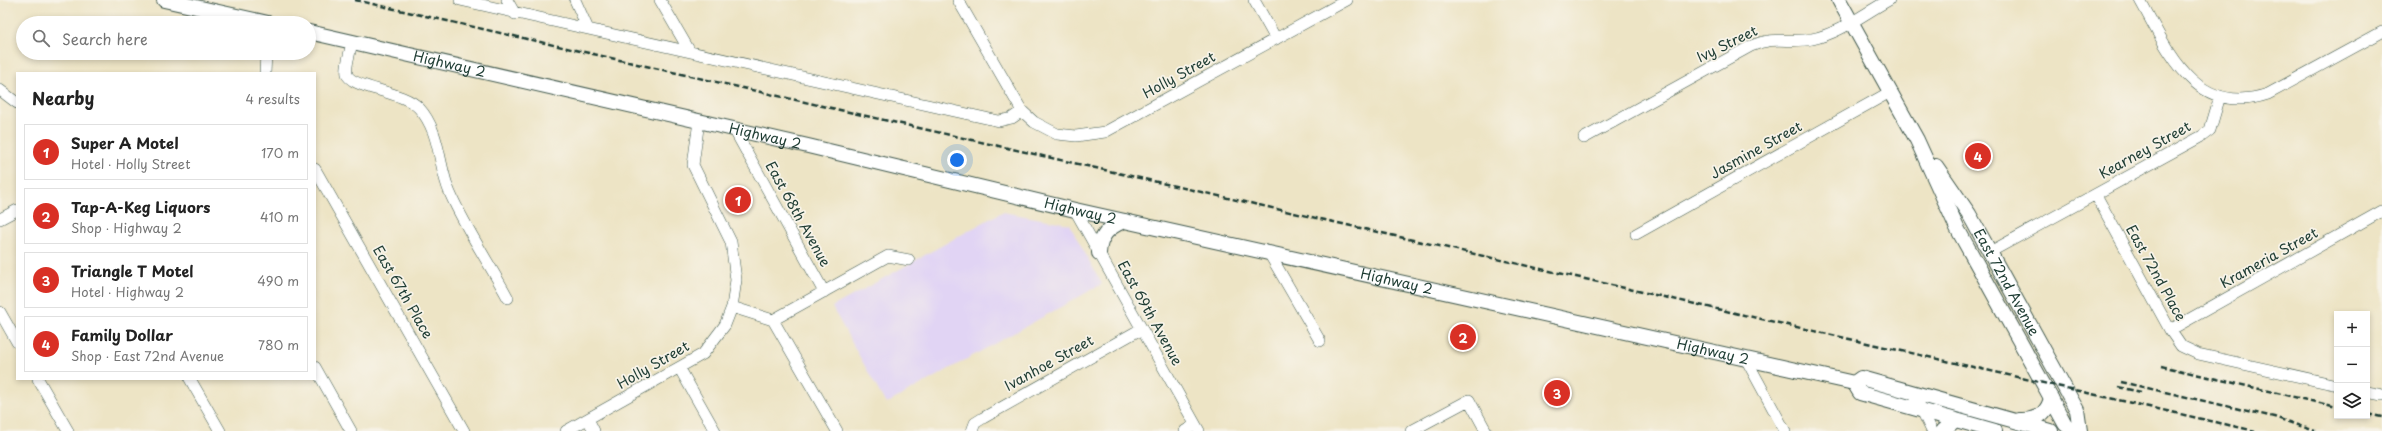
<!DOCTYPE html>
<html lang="en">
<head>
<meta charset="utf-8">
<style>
  :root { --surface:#fff; --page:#f6f6f6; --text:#222; --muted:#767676; --line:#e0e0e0; --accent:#d93025 }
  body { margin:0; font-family:"Playpen Sans",sans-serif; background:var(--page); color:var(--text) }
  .controls { position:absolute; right:12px; bottom:12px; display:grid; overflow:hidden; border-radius:0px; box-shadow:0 2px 6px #0003 }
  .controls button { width:36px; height:36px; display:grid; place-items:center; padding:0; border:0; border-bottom:1px solid var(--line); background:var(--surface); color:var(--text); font:20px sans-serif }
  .you { position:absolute; left:957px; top:160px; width:14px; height:14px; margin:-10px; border:3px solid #fff; border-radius:50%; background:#1a73e8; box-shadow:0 0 0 6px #1a73e833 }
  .badge { display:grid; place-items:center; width:26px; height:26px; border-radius:50%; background:var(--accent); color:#fff; font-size:13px; font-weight:700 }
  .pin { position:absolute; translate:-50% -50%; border:2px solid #fff; box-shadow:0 1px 4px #0006 }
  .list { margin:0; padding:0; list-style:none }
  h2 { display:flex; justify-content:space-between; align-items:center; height:52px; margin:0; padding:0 16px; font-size:17px }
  h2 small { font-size:13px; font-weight:400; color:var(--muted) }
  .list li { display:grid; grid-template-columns:26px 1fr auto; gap:12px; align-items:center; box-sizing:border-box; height:56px; margin:0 8px 8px; padding:0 8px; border:1px solid var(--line); border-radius:0px }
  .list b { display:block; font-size:15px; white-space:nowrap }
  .list p { margin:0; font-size:13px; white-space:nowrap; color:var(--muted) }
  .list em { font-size:13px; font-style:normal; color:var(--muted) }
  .icon { flex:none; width:22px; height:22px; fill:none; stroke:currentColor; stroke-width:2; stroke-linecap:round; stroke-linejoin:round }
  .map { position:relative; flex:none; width:2382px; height:431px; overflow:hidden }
  .search { position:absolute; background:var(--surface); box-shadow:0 2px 6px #0003; left:16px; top:16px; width:300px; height:44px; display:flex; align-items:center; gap:10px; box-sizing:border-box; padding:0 14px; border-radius:22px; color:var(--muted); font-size:15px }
  .panel { position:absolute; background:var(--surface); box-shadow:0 2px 6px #0003; left:16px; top:72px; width:300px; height:308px; border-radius:0px }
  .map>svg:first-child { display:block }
  .built { fill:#e1d4f4 }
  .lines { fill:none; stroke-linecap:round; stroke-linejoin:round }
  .minor-casing { stroke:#3e564a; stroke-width:12 }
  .major-casing { stroke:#3e564a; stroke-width:16 }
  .minor { stroke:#fff; stroke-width:11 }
  .major { stroke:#fff; stroke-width:14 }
  .rail { stroke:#1f3d34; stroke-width:2.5; stroke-dasharray:6 3; stroke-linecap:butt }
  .labels { text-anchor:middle; stroke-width:3.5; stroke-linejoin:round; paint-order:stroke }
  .street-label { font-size:14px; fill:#1f3d34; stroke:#f7f3e8 }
</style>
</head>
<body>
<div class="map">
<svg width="2382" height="431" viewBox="0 0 2382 431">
  <rect width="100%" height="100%" fill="#f7f3e8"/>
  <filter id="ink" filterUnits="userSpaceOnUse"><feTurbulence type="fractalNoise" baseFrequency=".025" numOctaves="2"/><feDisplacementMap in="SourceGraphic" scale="8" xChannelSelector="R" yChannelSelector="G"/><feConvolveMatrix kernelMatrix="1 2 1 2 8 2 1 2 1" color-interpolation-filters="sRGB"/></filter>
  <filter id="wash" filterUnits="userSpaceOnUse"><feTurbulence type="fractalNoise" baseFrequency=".012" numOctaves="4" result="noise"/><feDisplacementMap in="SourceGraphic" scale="16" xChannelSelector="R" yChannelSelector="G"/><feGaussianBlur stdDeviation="0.9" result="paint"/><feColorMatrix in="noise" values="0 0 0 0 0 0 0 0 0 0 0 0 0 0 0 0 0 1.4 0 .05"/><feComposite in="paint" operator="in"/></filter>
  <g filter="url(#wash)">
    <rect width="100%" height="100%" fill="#ede4c5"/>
    <path class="built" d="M 1002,212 L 1069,224 L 1102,284 L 886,404 L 832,307 Z"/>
  </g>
  <g filter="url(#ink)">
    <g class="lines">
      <defs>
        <path id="minor" d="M 460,0 L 588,29
          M 507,0 L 515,14
          M 575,0 L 588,29 L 999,121 L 1012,118 L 1022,111
          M 660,0 L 689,50
          M 958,0 L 1022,111 L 1034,122 L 1057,134 L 1076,136 L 1105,132 L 1347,0
          M 1254,0 L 1276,39
          M 2140,0 C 2169,52 2195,118 2268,94 L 2382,32
          M 352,41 C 351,51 345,65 347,74 C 350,88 404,91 419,108 C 441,132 438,166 450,193 C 466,229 489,263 508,298
          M 265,73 L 266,53
          M 0,90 L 17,103
          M 734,129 L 824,292
          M 1584,138 L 1751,46 C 1777,35 1788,44 1812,39 C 1839,34 1865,13 1889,0
          M 315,169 L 464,431
          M 2096,195 L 2170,330 L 2181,346 L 2198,354 L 2337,385
          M 1075,210 L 1199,431
          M 0,219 L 17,210
          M 1636,234 L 1890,92
          M 1990,252 L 2202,136 L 2210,130 L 2220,96
          M 1269,253 L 1320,341
          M 732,307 L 773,320 L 837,431
          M 0,312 L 17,342
          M 773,320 L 888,256 L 909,260
          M 2170,330 L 2382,211
          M 1746,359 L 1785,431
          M 315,367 L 351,431
          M 680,369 L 715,431
          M 38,379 L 68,431
          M 190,379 L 220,431
          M 1913,392 L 1932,431
          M 2367,392 L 2382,395
          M 588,419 L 594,431
          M 566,431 L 703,354 L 725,325 L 732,307 L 736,280 L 731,242 L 693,165 L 699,121
          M 972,431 L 975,423 L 983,418 L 1141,329
          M 1185,431 L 1195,425
          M 1411,431 L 1469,400 L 1486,431"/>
        <g id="major">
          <path d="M 164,0 L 268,23"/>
          <path d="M 1839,0 L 1917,140 L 1957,228 L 2051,398 L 2065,424 L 2073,431"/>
          <path id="s1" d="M 309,32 L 808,146 L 1075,210 L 1854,383 L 1861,378 L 2051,431"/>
          <path id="s2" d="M 1936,166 L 1969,214 L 2077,410 L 2080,431"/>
          <path d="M 1099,253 C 1100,235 1109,227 1124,221"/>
          <path d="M 1854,383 L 1860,393 L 1995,431"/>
          <path d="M 2019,420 C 2035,421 2047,415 2051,398"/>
          <path d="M 1943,431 L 1955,420"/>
        </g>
      </defs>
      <use href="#minor" class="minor-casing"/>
      <use href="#major" class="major-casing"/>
      <use href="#minor" class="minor"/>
      <use href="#major" class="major"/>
      <path class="rail" d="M 355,0 L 2255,431
        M 2161,366 L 2337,407
        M 2121,382 L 2274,417 L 2315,431
        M 2118,387 L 2141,392
        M 2367,414 L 2382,417"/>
    </g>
  </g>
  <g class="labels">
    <g class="street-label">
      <text transform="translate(1727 44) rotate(-26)" y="5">Ivy Street</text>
      <text dy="5" stroke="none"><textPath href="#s1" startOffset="144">Highway 2</textPath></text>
      <text transform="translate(1179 75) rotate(-29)" y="5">Holly Street</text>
      <text dy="5" stroke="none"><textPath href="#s1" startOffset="468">Highway 2</textPath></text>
      <text transform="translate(1756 150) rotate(-29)" y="5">Jasmine Street</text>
      <text transform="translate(2145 150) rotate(-29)" y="5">Kearney Street</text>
      <text dy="5" stroke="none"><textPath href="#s1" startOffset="792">Highway 2</textPath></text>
      <text transform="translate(798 214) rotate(61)" y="5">East 68th Avenue</text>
      <text transform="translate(2269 258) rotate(-29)" y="5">Krameria Street</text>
      <text transform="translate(2156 273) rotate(61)" y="5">East 72nd Place</text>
      <text dy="5" stroke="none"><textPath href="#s1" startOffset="1116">Highway 2</textPath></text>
      <text dy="5" stroke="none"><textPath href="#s2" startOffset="136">East 72nd Avenue</textPath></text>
      <text transform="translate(403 292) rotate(60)" y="5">East 67th Place</text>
      <text transform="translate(1150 313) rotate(61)" y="5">East 69th Avenue</text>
      <text dy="5" stroke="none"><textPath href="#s1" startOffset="1440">Highway 2</textPath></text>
      <text transform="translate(1049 363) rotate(-29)" y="5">Ivanhoe Street</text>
      <text transform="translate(653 365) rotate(-30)" y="5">Holly Street</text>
    </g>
  </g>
</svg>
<div class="controls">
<button>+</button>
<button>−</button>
<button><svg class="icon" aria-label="layers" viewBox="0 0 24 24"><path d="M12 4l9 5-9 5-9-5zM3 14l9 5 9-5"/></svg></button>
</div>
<div class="you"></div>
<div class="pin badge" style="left:738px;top:200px">1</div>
<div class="pin badge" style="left:1463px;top:337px">2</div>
<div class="pin badge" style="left:1557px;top:393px">3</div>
<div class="pin badge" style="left:1978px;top:156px">4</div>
<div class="search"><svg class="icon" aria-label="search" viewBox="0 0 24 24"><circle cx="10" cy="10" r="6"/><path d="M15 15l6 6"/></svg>Search here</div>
<section class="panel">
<h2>Nearby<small>4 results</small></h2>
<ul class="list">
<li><span class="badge">1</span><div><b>Super A Motel</b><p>Hotel · Holly Street</p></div><em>170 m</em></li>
<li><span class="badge">2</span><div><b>Tap-A-Keg Liquors</b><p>Shop · Highway 2</p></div><em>410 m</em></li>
<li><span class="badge">3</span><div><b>Triangle T Motel</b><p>Hotel · Highway 2</p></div><em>490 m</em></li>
<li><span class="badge">4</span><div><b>Family Dollar</b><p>Shop · East 72nd Avenue</p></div><em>780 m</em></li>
</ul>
</section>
</div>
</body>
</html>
